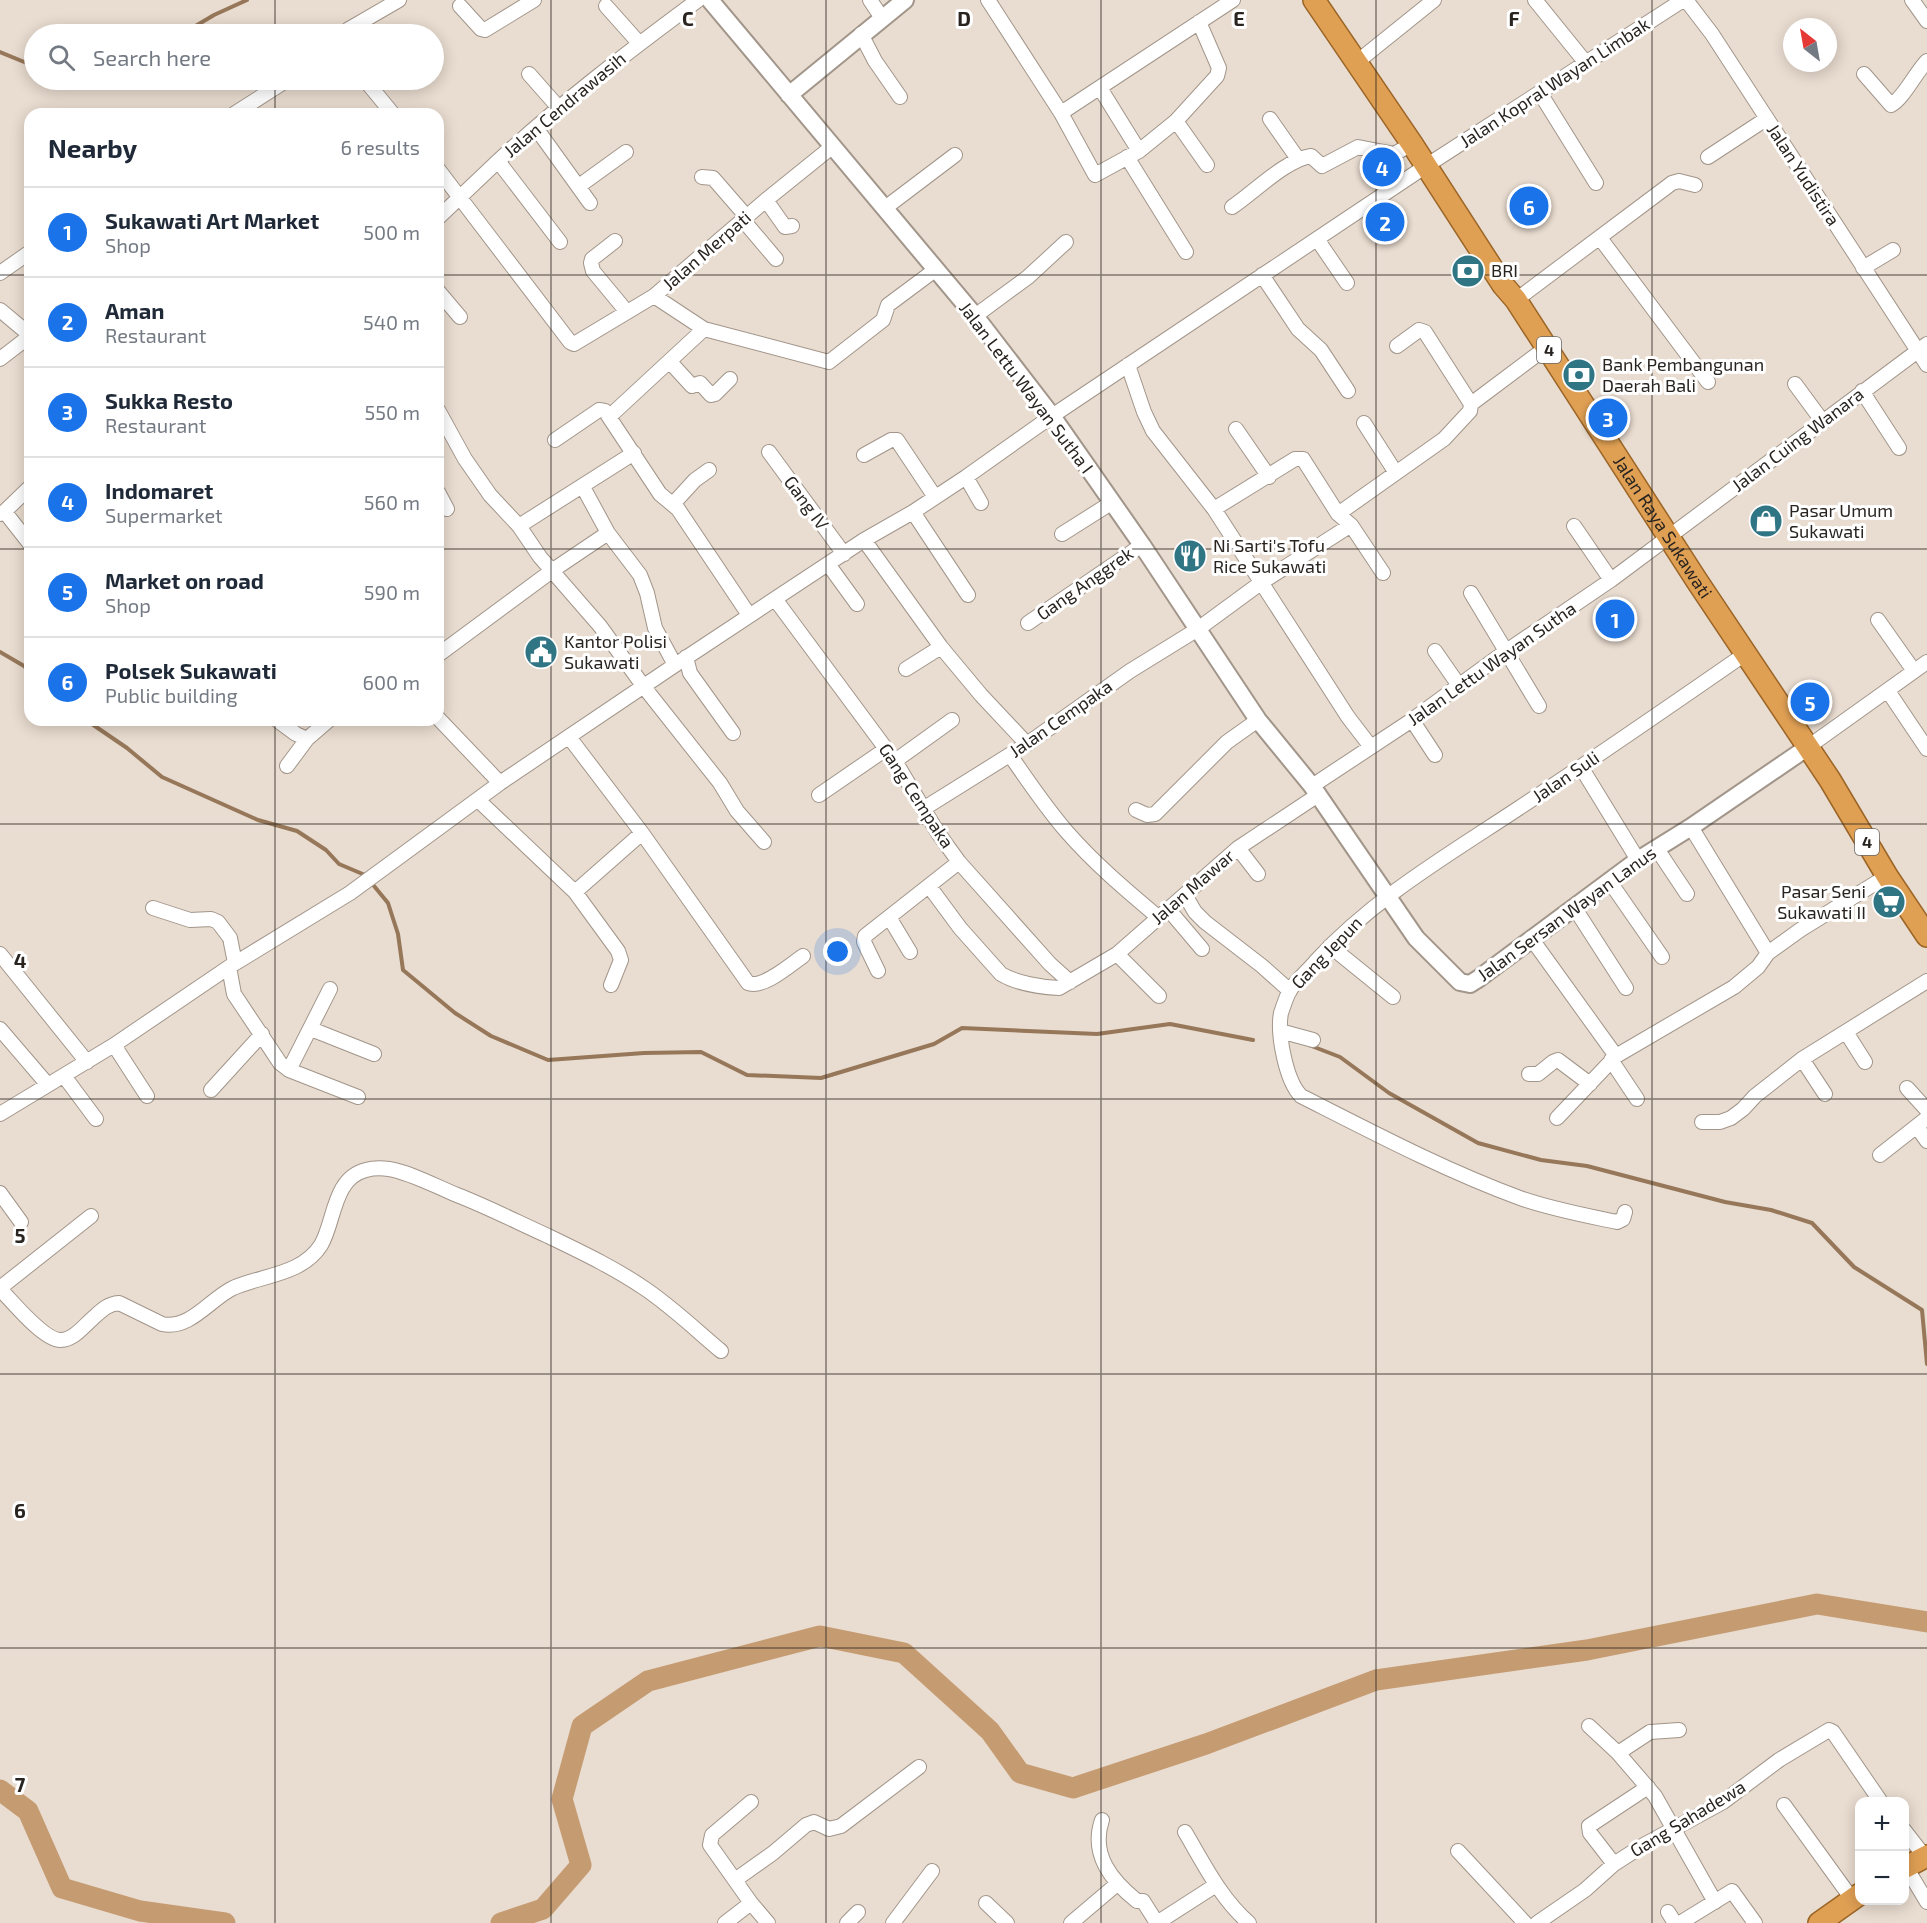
<!DOCTYPE html>
<html lang="en">
<head>
<meta charset="utf-8">
<style>
  :root { --surface:#fff; --page:#f6f6f7; --text:#1f2937; --muted:#747a83; --line:#e0e1e3; --accent:#1a73e8 }
  body { margin:0; font-family:"Exo 2",sans-serif; background:var(--page); color:var(--text) }
  .controls { position:absolute; right:18px; bottom:18px; display:grid; overflow:hidden; border-radius:12px; box-shadow:0 3px 15px #0003 }
  .controls button { width:54px; height:54px; display:grid; place-items:center; padding:0; border:0; border-bottom:2px solid var(--line); background:var(--surface); color:var(--text); font:30px sans-serif }
  .compass { position:absolute; left:1783px; top:18px; width:54px; height:54px; border-radius:50%; background:var(--surface); box-shadow:0 3px 15px #0003; rotate:329deg }
  .you { position:absolute; left:838px; top:952px; width:21px; height:21px; margin:-15px; border:4px solid #fff; border-radius:50%; background:#1a73e8; box-shadow:0 0 0 9px #1a73e833 }
  .badge { display:grid; place-items:center; width:39px; height:39px; border-radius:50%; background:var(--accent); color:#fff; font-size:20px; font-weight:700 }
  .pin { position:absolute; translate:-50% -50%; border:3px solid #fff; box-shadow:0 2px 6px #0006 }
  .list { margin:0; padding:0; list-style:none }
  h2 { display:flex; justify-content:space-between; align-items:center; height:78px; margin:0; padding:0 24px; font-size:26px }
  h2 small { font-size:20px; font-weight:400; color:var(--muted) }
  .list li { display:grid; grid-template-columns:39px 1fr auto; gap:18px; align-items:center; box-sizing:border-box; height:90px; padding:0 24px; border-top:2px solid var(--line) }
  .list b { display:block; font-size:22px; white-space:nowrap }
  .list p { margin:0; font-size:20px; white-space:nowrap; color:var(--muted) }
  .list em { font-size:20px; font-style:normal; color:var(--muted) }
  .icon { flex:none; width:33px; height:33px; fill:none; stroke:currentColor; stroke-width:2; stroke-linecap:round; stroke-linejoin:round }
  .map { position:relative; flex:none; width:1927px; height:1923px; overflow:hidden }
  .search { position:absolute; background:var(--surface); box-shadow:0 3px 15px #0003; left:24px; top:24px; width:420px; height:66px; display:flex; align-items:center; gap:15px; box-sizing:border-box; padding:0 21px; border-radius:33px; color:var(--muted); font-size:22px }
  .panel { position:absolute; background:var(--surface); box-shadow:0 3px 15px #0003; left:24px; top:108px; width:420px; height:618px; border-radius:18px }
  .map>svg:first-child { display:block }
  .lines { fill:none; stroke-linecap:round; stroke-linejoin:round }
  .stream { stroke:#967759; stroke-width:4 }
  .river { stroke:#c59b72; stroke-width:21 }
  .minor-casing { stroke:#a2958a; stroke-width:16 }
  .tertiary-casing { stroke:#a2958a; stroke-width:20 }
  .trunk-casing { stroke:#9b6526; stroke-width:24 }
  .minor { stroke:#fff; stroke-width:14 }
  .tertiary { stroke:#fff; stroke-width:16 }
  .trunk { stroke:#e0a054; stroke-width:21 }
  .grid { fill:none; stroke:#292420; stroke-width:1.5; stroke-opacity:0.55 }
  .labels { text-anchor:middle; stroke-width:6; stroke-linejoin:round; paint-order:stroke }
  .shield { fill:#fff; stroke:#696663; stroke-width:1.5 }
  .shield-label { font-size:16px; font-weight:bold; fill:#292420 }
  .street-label { font-size:18px; fill:#292420; stroke:#fff }
  .poi-label { font-size:18px; fill:#292420; stroke:#fff; text-anchor:start }
  .grid-label { font-size:20px; text-anchor:middle; font-weight:bold; fill:#292420; stroke:#fff; stroke-width:6; stroke-linejoin:round; paint-order:stroke }
</style>
</head>
<body>
<div class="map">
<svg width="1927" height="1923" viewBox="0 0 1927 1923">
  <rect width="100%" height="100%" fill="#e9dcd0"/>
  <g class="lines">
    <path class="stream" d="M 182,34 L 214,15 L 247,0
      M 0,52 L 34,66
      M 0,652 L 24,666 L 30,672
      M 86,720 L 127,748 L 162,777 L 258,820 L 297,831 L 326,850 L 339,864 L 365,875 L 388,903 L 398,934 L 403,970 L 455,1013 L 491,1036 L 548,1060 L 644,1053 L 701,1052 L 747,1075 L 821,1078 L 934,1044 L 962,1028 L 1097,1034 L 1170,1024 L 1253,1040
      M 1309,1045 L 1340,1057 L 1389,1093 L 1478,1143 L 1541,1160 L 1587,1166 L 1725,1202 L 1771,1210 L 1812,1223 L 1854,1267 L 1922,1310 L 1927,1364"/>
    <path class="river" d="M 0,1790 L 28,1811 L 62,1888 L 140,1911 L 225,1923
      M 501,1923 L 543,1909 L 581,1865 L 562,1799 L 582,1726 L 648,1681 L 820,1636 L 904,1653 L 990,1731 L 1020,1773 L 1073,1788 L 1206,1744 L 1376,1680 L 1587,1650 L 1817,1604 L 1927,1622"/>
    <defs>
      <path id="minor" d="M 870,0 L 882,18
        M 988,0 L 1061,113 L 1095,175 L 1139,151 L 1176,121 L 1217,76 L 1219,68 L 1199,22
        M 1535,0 L 1586,63
        M 1686,0 L 1712,34 L 1927,365
        M 1912,0 L 1927,21
        M 460,6 L 481,29 L 485,30 L 534,0
        M 606,6 L 639,43
        M 343,34 L 349,29 L 399,0
        M 861,34 L 875,61 L 900,97
        M 1357,62 L 1434,0
        M 529,74 L 559,108
        M 1864,74 L 1891,105 C 1903,99 1916,72 1927,61
        M 365,80 L 393,114
        M 1100,88 L 1139,151
        M 1540,93 L 1596,183
        M 1061,113 L 1233,0
        M 234,114 L 287,80
        M 1270,119 L 1298,159
        M 1176,121 L 1207,165
        M 536,128 L 590,203
        M 1127,157 L 1186,252
        M 1708,157 L 1766,119
        M 498,161 L 560,242
        M 438,169 L 570,342 L 574,344 L 654,296 L 766,200 L 833,146
        M 702,177 L 713,178 L 746,216
        M 579,186 L 626,152
        M 766,200 L 785,227 L 792,226
        M 1232,207 C 1253,193 1287,159 1311,156 L 1322,166 L 1358,147 L 1394,154 L 1412,144
        M 885,208 L 955,155
        M 438,218 C 458,199 478,180 498,161 C 561,103 629,51 698,0
        M 743,220 L 776,259
        M 1600,238 L 1708,382
        M 1317,239 L 1347,283
        M 615,241 L 592,259 L 591,263 L 593,271 L 627,312
        M 1863,268 L 1893,250
        M 0,273 L 30,252
        M 1262,275 L 1298,329 L 1321,350 L 1348,391
        M 438,291 L 460,317
        M 654,296 L 704,329 L 829,362 L 883,320 L 888,305 L 935,270
        M 1516,300 L 1672,183 L 1679,181 L 1695,185
        M 0,310 L 30,335
        M 975,316 L 1028,277 L 1066,242
        M 1397,346 L 1419,330 L 1425,332 L 1471,404
        M 0,359 L 30,336
        M 670,362 L 692,386 L 700,383 L 711,395 L 715,394 L 730,379
        M 1128,365 L 1144,412 L 1153,431 L 1214,509 L 1348,717 L 1371,747
        M 1795,384 L 1823,422
        M 1862,391 L 1899,448
        M 438,410 L 465,459 L 490,495 L 519,526 L 540,557 L 600,626 L 644,687 L 720,783 L 737,811 L 764,842
        M 610,416 L 704,329
        M 1364,423 L 1396,473
        M 1236,429 L 1269,477
        M 555,440 L 599,410 L 605,411 L 660,494 L 678,509 L 749,615
        M 769,452 L 844,554
        M 864,455 L 891,440 L 897,440 L 935,497
        M 966,477 L 981,503
        M 583,487 L 608,533 L 640,575 L 647,593 L 655,628 L 675,665
        M 438,492 L 447,509
        M 673,504 L 695,480 L 709,470
        M 1214,509 L 1295,459 L 1303,459 L 1338,514 L 1351,525 L 1383,573
        M 4,512 L 30,487
        M 913,512 L 968,595
        M 0,514 L 4,512 L 8,516 L 30,544
        M 1338,514 L 1444,439 L 1470,411 L 1471,404 L 1547,347
        M 519,526 L 634,453
        M 1574,526 L 1611,580
        M 1062,534 L 1111,503
        M 864,540 L 941,647 L 981,695 L 1027,744
        M 828,564 L 857,604
        M 1471,593 L 1539,706
        M 775,599 L 895,761 L 938,833 L 959,862 L 1050,964 L 1070,982
        M 1878,620 L 1914,671
        M 1028,623 L 1142,545
        M 1435,651 L 1460,687
        M 438,655 L 553,570 L 608,533
        M 686,657 L 690,673 L 733,733
        M 906,669 L 941,647
        M 1888,691 L 1927,749
        M 438,718 L 500,783
        M 277,720 L 296,734 L 307,739
        M 1412,720 L 1435,755
        M 569,737 L 642,833 L 748,983 C 763,989 790,965 803,956
        M 1808,747 L 1927,662
        M 1010,755 C 1028,781 1046,808 1067,832 C 1095,864 1126,890 1158,917
        M 895,761 L 952,720
        M 287,766 L 307,739 L 329,720
        M 1581,767 L 1638,860
        M 1312,786 L 1412,720 L 1505,652 L 1611,580 L 1927,344
        M 819,795 L 886,749
        M 478,800 L 575,892 L 618,951 L 621,960 L 611,985
        M 923,809 L 1027,744 L 1130,671 L 1198,629 L 1262,582 L 1351,525
        M 1136,810 L 1147,815 L 1155,814 L 1227,742 L 1258,720
        M 1691,827 L 1768,953
        M 1238,848 L 1258,874
        M 1657,849 L 1687,894
        M 1610,882 L 1662,957
        M 929,886 L 960,928 L 1001,974 C 1016,983 1041,987 1059,988 L 1117,954 L 1238,848 L 1318,795
        M 575,892 L 642,833
        M 1185,895 L 1195,912 L 1205,922 L 1262,966 L 1290,991
        M 1574,907 L 1626,988
        M 153,908 L 190,920 L 211,919 L 218,922 L 230,938 L 235,963
        M 1169,910 L 1202,949
        M 889,917 L 910,952
        M 1531,938 L 1616,1056
        M 1330,946 L 1393,997
        M 0,954 L 87,1062
        M 1117,954 L 1159,996
        M 229,967 L 234,994 L 280,1063 L 289,1070 L 330,989
        M 878,971 L 864,942 L 865,936 L 959,862
        M 0,1029 L 48,1085
        M 311,1029 L 374,1054
        M 1280,1031 L 1313,1040
        M 1846,1032 L 1865,1062
        M 114,1045 L 147,1096
        M 1802,1059 L 1825,1094
        M 1611,1060 L 1637,1099
        M 289,1070 L 358,1097
        M 1529,1074 L 1538,1074 L 1553,1062 L 1558,1060 L 1590,1084
        M 64,1076 L 96,1119
        M 1907,1088 L 1927,1110
        M 211,1090 L 262,1034
        M 0,1114 L 114,1045 L 229,967 L 350,893 L 500,783 L 675,665 L 864,540 L 913,512 L 966,477 L 1052,416 L 1426,166 L 1683,0
        M 1557,1118 L 1616,1056 L 1734,987 L 1758,967 L 1768,953 L 1800,930 L 1887,876
        M 1702,1122 L 1720,1122 L 1731,1118 L 1743,1109 L 1755,1096 L 1802,1059 L 1927,981
        M 1917,1127 L 1927,1141
        M 1880,1155 L 1927,1118
        M 0,1193 L 21,1222
        M 1625,1212 L 1623,1219 L 1617,1222 C 1584,1215 1551,1209 1520,1198 C 1444,1170 1372,1132 1301,1096 C 1286,1081 1277,1034 1281,1013 C 1283,1007 1286,998 1289,992 C 1295,981 1308,971 1316,961 C 1374,898 1448,855 1519,808 C 1595,758 1670,706 1745,654
        M 0,1288 L 91,1216
        M 0,1289 C 12,1301 44,1341 61,1340 C 73,1340 83,1327 92,1319 C 101,1311 107,1304 119,1303 L 162,1324 C 190,1330 210,1299 233,1288 C 262,1275 302,1275 321,1245 C 335,1221 333,1178 366,1170 C 373,1168 382,1168 389,1169 C 412,1173 435,1186 457,1195 C 488,1207 517,1222 548,1236 C 581,1252 613,1267 644,1288 C 671,1306 696,1330 721,1351
        M 1589,1726 L 1618,1753 L 1655,1796 L 1715,1902
        M 1618,1753 L 1650,1732 L 1679,1730
        M 751,1802 L 712,1835 L 710,1845 L 751,1903 L 768,1923
        M 1784,1805 L 1852,1899
        M 1102,1820 C 1090,1855 1112,1881 1137,1901 L 1143,1901 L 1157,1923
        M 1904,1830 L 1925,1857
        M 1185,1832 C 1204,1864 1221,1899 1249,1923
        M 1458,1851 L 1525,1923
        M 1614,1864 L 1590,1833 L 1589,1826 L 1648,1787
        M 1906,1867 L 1927,1902
        M 735,1880 L 773,1853 L 806,1825 L 814,1822 L 829,1829 L 841,1826 L 919,1767
        M 986,1903 L 1007,1923
        M 1668,1912 L 1675,1923
        M 725,1923 L 751,1903
        M 847,1923 L 858,1912
        M 893,1923 L 932,1871
        M 1071,1923 L 1117,1884
        M 1157,1923 L 1216,1885
        M 1537,1923 L 1585,1890 L 1614,1864 L 1642,1846 L 1723,1802 L 1779,1760 L 1829,1730 L 1833,1732 L 1881,1802
        M 1680,1923 L 1732,1891 L 1755,1923"/>
      <path id="tertiary" d="M 710,0 L 975,316 L 1052,416 L 1142,545 L 1258,720 L 1312,786 L 1416,938 L 1460,982 L 1470,984 L 1478,979 L 1638,860 L 1691,827 L 1808,747
        M 789,95 L 905,0"/>
      <g id="trunk">
        <path id="s1" d="M 1314,0 L 1412,144 L 1503,285 L 1516,300 L 1697,581 L 1830,780 L 1887,876 L 1927,936"/>
        <path d="M 1904,1868 L 1927,1856"/>
        <path d="M 1819,1923 L 1860,1894"/>
      </g>
    </defs>
    <use href="#minor" class="minor-casing"/>
    <use href="#tertiary" class="tertiary-casing"/>
    <use href="#trunk" class="trunk-casing"/>
    <use href="#minor" class="minor"/>
    <use href="#tertiary" class="tertiary"/>
    <use href="#trunk" class="trunk"/>
  </g>
  <path class="grid" d="M 275,0 L 275,34M 551,0 L 551,1923M 826,0 L 826,1923M 1101,0 L 1101,1923M 1376,0 L 1376,1923M 1652,0 L 1652,1923M 275,80 L 275,114M 0,275 L 30,275M 438,275 L 1927,275M 0,549 L 30,549M 438,549 L 1927,549M 275,720 L 275,1923M 0,824 L 1927,824M 0,1099 L 1927,1099M 0,1374 L 1927,1374M 0,1648 L 1927,1648"/>
  <defs>
    <symbol id="bank-disc" viewBox="-11 -11 22 22"><circle r="9.5" fill="#307584" stroke="#fff"/><path d="M-6-4H6V4H-6ZM0-2.3a2.3 2.3 0 1 0 0 4.6a2.3 2.3 0 1 0 0-4.6Z" fill="#fff"/></symbol>
    <symbol id="shop-disc" viewBox="-11 -11 22 22"><circle r="9.5" fill="#307584" stroke="#fff"/><path d="M-5-2.5h2.3a2.7 3.5 0 0 1 5.4 0H5L5.5 6h-11ZM-1.5-2.5h3a1.5 2.3 0 0 0-3 0Z" fill="#fff"/></symbol>
    <symbol id="restaurant-disc" viewBox="-11 -11 22 22"><circle r="9.5" fill="#307584" stroke="#fff"/><path d="M-5-6h1v4h1v-4h1v4h1v-4h1v5L-1.5 .5V6h-2V.5L-5-1ZM5-6V6H3V1.5H1.5Q1.5-4 5-6Z" fill="#fff"/></symbol>
    <symbol id="civic-disc" viewBox="-11 -11 22 22"><circle r="9.5" fill="#307584" stroke="#fff"/><path d="M-.6-6.5H3V-4.5H.6V-3L4-1V1h2V6H-6V1h2V-1L-.6-3ZM-1.2 2.5V6h2.4V2.5Z" fill="#fff"/></symbol>
    <symbol id="supermarket-disc" viewBox="-11 -11 22 22"><circle r="9.5" fill="#307584" stroke="#fff"/><path d="M-6-5.5h2.5l.6 2H6L4.5 2H-2.5L-4.4-4H-6ZM-1.5 3.2a1.3 1.3 0 1 0 .1 0ZM3 3.2a1.3 1.3 0 1 0 .1 0Z" fill="#fff"/></symbol>
  </defs>
  <g fill-rule="evenodd">
    <use href="#bank-disc" x="1449" y="252" width="38" height="38"/>
    <use href="#bank-disc" x="1560" y="356" width="38" height="38"/>
    <use href="#shop-disc" x="1747" y="502" width="38" height="38"/>
    <use href="#restaurant-disc" x="1171" y="537" width="38" height="38"/>
    <use href="#civic-disc" x="522" y="633" width="38" height="38"/>
    <use href="#supermarket-disc" x="1870" y="883" width="38" height="38"/>
  </g>
  <g class="labels">
    <g class="shield">
      <rect x="1537" y="337" width="24" height="26" rx="4.5"/>
      <rect x="1855" y="829" width="24" height="26" rx="4.5"/>
    </g>
    <g class="shield-label">
      <text x="1549" y="356">4</text>
      <text x="1867" y="848">4</text>
    </g>
    <g class="street-label">
      <text transform="translate(1555 83) rotate(-33)" y="6">Jalan Kopral Wayan Limbak</text>
      <text transform="translate(565 105) rotate(-40)" y="6">Jalan Cendrawasih</text>
      <text transform="translate(1803 175) rotate(57)" y="6">Jalan Yudistira</text>
      <text transform="translate(707 251) rotate(-41)" y="6">Jalan Merpati</text>
      <text transform="translate(1026 388) rotate(53)" y="6">Jalan Lettu Wayan Sutha I</text>
      <text transform="translate(1798 440) rotate(-37)" y="6">Jalan Cuing Wanara</text>
      <text transform="translate(806 503) rotate(54)" y="6">Gang IV</text>
      <text dy="6" stroke="none"><textPath href="#s1" startOffset="632">Jalan Raya Sukawati</textPath></text>
      <text transform="translate(1085 584) rotate(-35)" y="6">Gang Anggrek</text>
      <text transform="translate(1492 664) rotate(-35)" y="6">Jalan Lettu Wayan Sutha</text>
      <text transform="translate(1061 719) rotate(-35)" y="6">Jalan Cempaka</text>
      <text transform="translate(1566 777) rotate(-34)" y="6">Jalan Suli</text>
      <text transform="translate(916 796) rotate(57)" y="6">Gang Cempaka</text>
      <text transform="translate(1193 887) rotate(-41)" y="6">Jalan Mawar</text>
      <text transform="translate(1567 914) rotate(-36)" y="6">Jalan Sersan Wayan Lanus</text>
      <text transform="translate(1327 953) rotate(-46)" y="6">Gang Jepun</text>
      <text transform="translate(1688 1819) rotate(-31)" y="6">Gang Sahadewa</text>
    </g>
    <g class="poi-label">
      <text x="1491" y="277">BRI</text>
      <text x="1602" y="371">Bank Pembangunan<tspan x="1602" dy="21">Daerah Bali</tspan></text>
      <text x="1789" y="517">Pasar Umum<tspan x="1789" dy="21">Sukawati</tspan></text>
      <text x="1213" y="552">Ni Sarti's Tofu<tspan x="1213" dy="21">Rice Sukawati</tspan></text>
      <text x="564" y="648">Kantor Polisi<tspan x="564" dy="21">Sukawati</tspan></text>
      <text x="1866" y="898" text-anchor="end">Pasar Seni<tspan x="1866" dy="21">Sukawati II</tspan></text>
    </g>
  </g>
  <g class="grid-label">
    <text x="688" y="26">C</text>
    <text x="964" y="26">D</text>
    <text x="1239" y="26">E</text>
    <text x="1514" y="26">F</text>
    <text x="20" y="968">4</text>
    <text x="20" y="1243">5</text>
    <text x="20" y="1518">6</text>
    <text x="20" y="1792">7</text>
  </g>
</svg>
<div class="controls">
<button>+</button>
<button>−</button>
</div>
<svg class="compass" viewBox="-18 -18 36 36"><path d="M0-13l5 13h-10z" fill="#e53935"/><path d="M0 13l5-13h-10z" fill="#747a83"/></svg>
<div class="you"></div>
<div class="pin badge" style="left:1615px;top:619px">1</div>
<div class="pin badge" style="left:1385px;top:222px">2</div>
<div class="pin badge" style="left:1608px;top:418px">3</div>
<div class="pin badge" style="left:1382px;top:167px">4</div>
<div class="pin badge" style="left:1810px;top:702px">5</div>
<div class="pin badge" style="left:1529px;top:206px">6</div>
<div class="search"><svg class="icon" aria-label="search" viewBox="0 0 24 24"><circle cx="10" cy="10" r="6"/><path d="M15 15l6 6"/></svg>Search here</div>
<section class="panel">
<h2>Nearby<small>6 results</small></h2>
<ul class="list">
<li><span class="badge">1</span><div><b>Sukawati Art Market</b><p>Shop</p></div><em>500 m</em></li>
<li><span class="badge">2</span><div><b>Aman</b><p>Restaurant</p></div><em>540 m</em></li>
<li><span class="badge">3</span><div><b>Sukka Resto</b><p>Restaurant</p></div><em>550 m</em></li>
<li><span class="badge">4</span><div><b>Indomaret</b><p>Supermarket</p></div><em>560 m</em></li>
<li><span class="badge">5</span><div><b>Market on road</b><p>Shop</p></div><em>590 m</em></li>
<li><span class="badge">6</span><div><b>Polsek Sukawati</b><p>Public building</p></div><em>600 m</em></li>
</ul>
</section>
</div>
</body>
</html>
